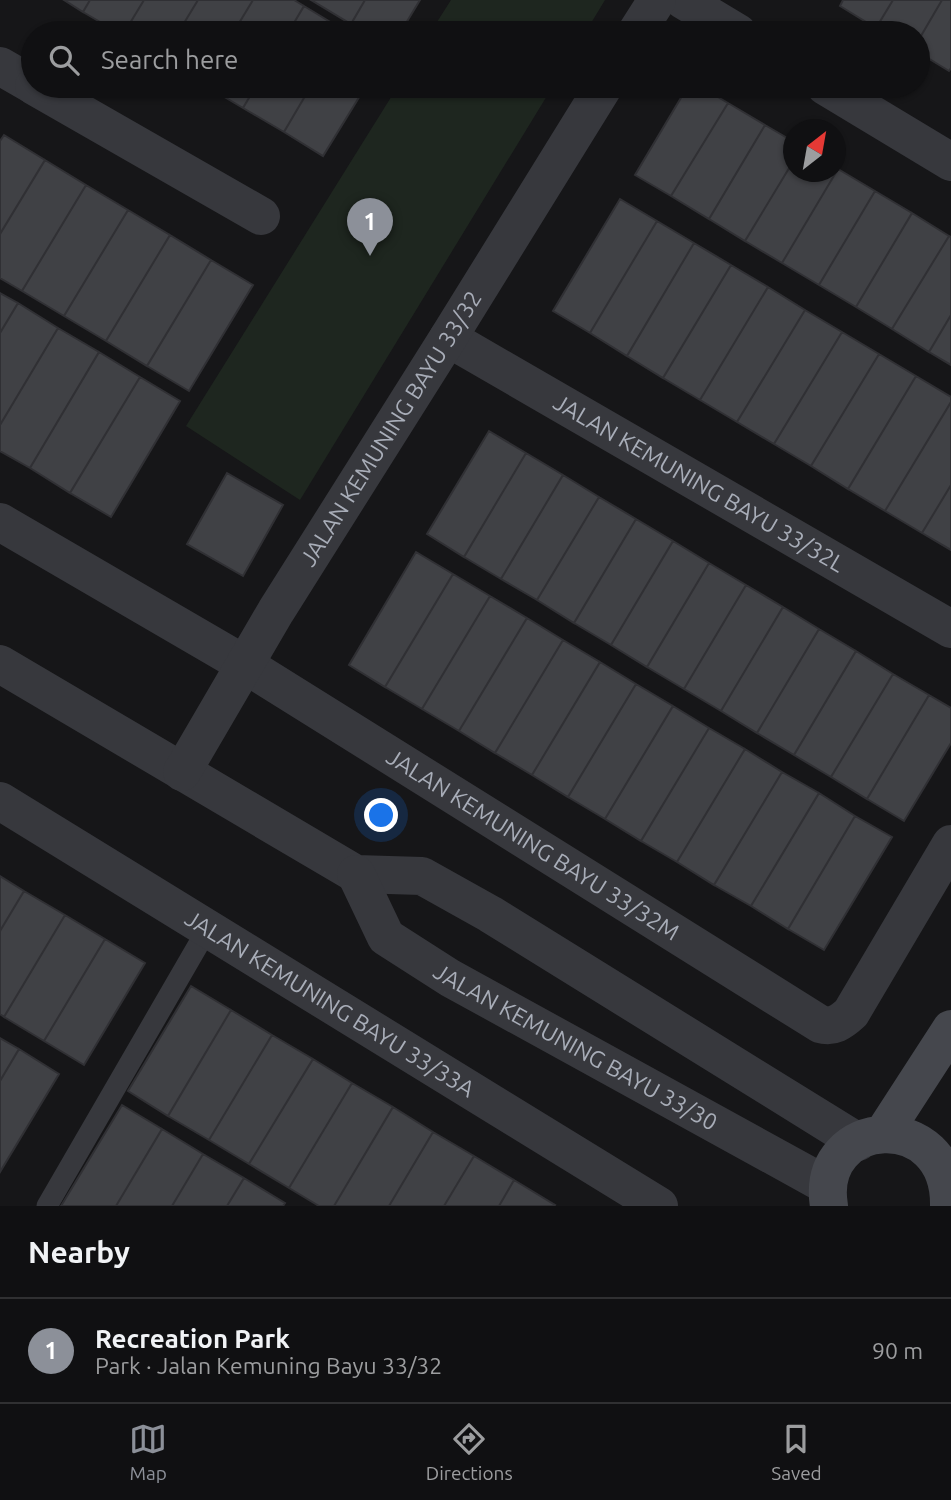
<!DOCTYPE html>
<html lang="en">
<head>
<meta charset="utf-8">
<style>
  :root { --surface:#101012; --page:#1e1e20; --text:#f1f3f6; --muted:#9c9d9f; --line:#303032; --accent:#8c9099 }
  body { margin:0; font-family:Ubuntu,sans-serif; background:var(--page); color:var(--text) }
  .compass { position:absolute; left:783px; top:119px; width:63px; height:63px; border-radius:50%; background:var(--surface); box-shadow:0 2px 5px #0004; rotate:31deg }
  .you { position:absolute; left:382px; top:816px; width:24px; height:24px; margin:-18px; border:5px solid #fff; border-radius:50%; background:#1a73e8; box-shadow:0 0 0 10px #1a73e833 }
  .badge { display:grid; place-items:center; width:46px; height:46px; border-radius:50%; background:var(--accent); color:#fff; font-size:23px; font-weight:700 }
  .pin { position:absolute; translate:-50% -58px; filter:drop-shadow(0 2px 4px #0008) }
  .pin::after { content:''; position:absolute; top:37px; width:24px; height:21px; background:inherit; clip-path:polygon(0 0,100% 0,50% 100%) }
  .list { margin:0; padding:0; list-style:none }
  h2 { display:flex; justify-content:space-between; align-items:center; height:91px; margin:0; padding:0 28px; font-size:30px }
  h2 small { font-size:23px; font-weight:400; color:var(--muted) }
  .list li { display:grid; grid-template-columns:46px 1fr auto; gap:21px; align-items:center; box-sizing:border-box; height:105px; padding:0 28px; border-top:2px solid var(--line) }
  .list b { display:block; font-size:26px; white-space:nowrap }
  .list p { margin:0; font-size:23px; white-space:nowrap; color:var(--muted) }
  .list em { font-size:23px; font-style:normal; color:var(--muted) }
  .icon { flex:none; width:38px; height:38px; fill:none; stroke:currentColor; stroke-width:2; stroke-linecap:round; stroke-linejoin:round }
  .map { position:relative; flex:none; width:951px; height:1206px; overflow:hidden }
  .search { position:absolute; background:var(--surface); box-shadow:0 2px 5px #0004; left:21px; right:21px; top:21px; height:77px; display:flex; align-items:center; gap:18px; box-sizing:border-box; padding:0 24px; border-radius:38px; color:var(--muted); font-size:26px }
  .sheet { height:196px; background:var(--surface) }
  nav { display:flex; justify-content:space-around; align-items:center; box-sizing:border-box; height:98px; border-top:2px solid var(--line); background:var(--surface); font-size:19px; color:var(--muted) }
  nav a { display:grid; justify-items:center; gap:4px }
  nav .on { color:var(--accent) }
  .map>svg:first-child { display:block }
  .green { fill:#1e261f }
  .building { fill:#404145; stroke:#303034; stroke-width:2 }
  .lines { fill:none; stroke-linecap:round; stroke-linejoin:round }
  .lane { stroke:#37383d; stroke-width:21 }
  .street { stroke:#37383d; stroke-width:38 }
  .secondary { stroke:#45474d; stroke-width:38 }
  .labels { text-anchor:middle; stroke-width:5; stroke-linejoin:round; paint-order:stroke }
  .street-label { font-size:23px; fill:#a8adb8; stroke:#111113 }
</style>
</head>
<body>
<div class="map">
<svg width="951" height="1206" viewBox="0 0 951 1206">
  <rect width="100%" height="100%" fill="#161618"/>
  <path class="green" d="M 451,0 L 605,0 L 585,33 L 430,33 Z
    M 398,86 L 553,86 L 300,500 L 186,426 Z"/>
  <path class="building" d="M 64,0 L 90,0 L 83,12 Z
    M 90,0 L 144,0 L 124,33 L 119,33 L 83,12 Z
    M 144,0 L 198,0 L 178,33 L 124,33 Z
    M 198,0 L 253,0 L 233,33 L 178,33 Z
    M 253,0 L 294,0 L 304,6 L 288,33 L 233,33 Z
    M 311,0 L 365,0 L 351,24 Z
    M 365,0 L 420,0 L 400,33 L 367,33 L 351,24 Z
    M 843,0 L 893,0 L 876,28 L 840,6 Z
    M 893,0 L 942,0 L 918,41 L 918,33 L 886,33 L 876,28 Z
    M 942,0 L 951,0 L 951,68 L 949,71 L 918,52 L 918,41 Z
    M 304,6 L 345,31 L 343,33 L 288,33 Z
    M 206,86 L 256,86 L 243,108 Z
    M 256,86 L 311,86 L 284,132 L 243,108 Z
    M 311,86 L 366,86 L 323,156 L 284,132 Z
    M 688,86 L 699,86 L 728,103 L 671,196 L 635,175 Z
    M 728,103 L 765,125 L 709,219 L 671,196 Z
    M 765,125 L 794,142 L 794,160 L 745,241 L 709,219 Z
    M 4,135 L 45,160 L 0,234 L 0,141 Z
    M 45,160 L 86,185 L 22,291 L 0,278 L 0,234 Z
    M 794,160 L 794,172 L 836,172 L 836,168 L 838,169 L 782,263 L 745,241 Z
    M 838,169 L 875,191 L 819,285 L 782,263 Z
    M 86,185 L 128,210 L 64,316 L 22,291 Z
    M 875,191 L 912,213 L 856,307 L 819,285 Z
    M 620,199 L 657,221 L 590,333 L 553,311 Z
    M 128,210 L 170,235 L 106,341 L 64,316 Z
    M 912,213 L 949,236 L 892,329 L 856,307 Z
    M 657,221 L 694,243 L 627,356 L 590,333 Z
    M 170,235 L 211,260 L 147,366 L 106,341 Z
    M 949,236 L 951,237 L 951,315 L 929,352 L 892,329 Z
    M 694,243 L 731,265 L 663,378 L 627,356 Z
    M 211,260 L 253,285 L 189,391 L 147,366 Z
    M 731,265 L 768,287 L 700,400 L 663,378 Z
    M 768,287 L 805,310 L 737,422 L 700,400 Z
    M 0,293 L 18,303 L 0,333 Z
    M 18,303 L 58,328 L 0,425 L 0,333 Z
    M 805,310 L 842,332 L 774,444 L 737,422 Z
    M 951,315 L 951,365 L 929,352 Z
    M 58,328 L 99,352 L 30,468 L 0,451 L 0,425 Z
    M 842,332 L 879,354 L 811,466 L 774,444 Z
    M 99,352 L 140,377 L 70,493 L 30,468 Z
    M 879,354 L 916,376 L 848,489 L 811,466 Z
    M 916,376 L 951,397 L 951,402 L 885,511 L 848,489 Z
    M 140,377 L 180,401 L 111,517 L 70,493 Z
    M 951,402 L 951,485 L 922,533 L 885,511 Z
    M 489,431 L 526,453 L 464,557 L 427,534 Z
    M 526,453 L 563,475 L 501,579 L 464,557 Z
    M 227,473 L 283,505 L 243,576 L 187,544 Z
    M 563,475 L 599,497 L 537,600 L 501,579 Z
    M 951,485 L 951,550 L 922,533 Z
    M 599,497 L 636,519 L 574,623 L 537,600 Z
    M 636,519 L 673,541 L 611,645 L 574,623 Z
    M 673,541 L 709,563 L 647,667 L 611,645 Z
    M 416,552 L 453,574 L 385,687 L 349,665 Z
    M 709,563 L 746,585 L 684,689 L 647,667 Z
    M 453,574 L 490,596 L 422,709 L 385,687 Z
    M 746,585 L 783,607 L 721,711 L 684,689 Z
    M 490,596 L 527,618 L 459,731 L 422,709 Z
    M 783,607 L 819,629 L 757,733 L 721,711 Z
    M 527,618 L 563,640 L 495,753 L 459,731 Z
    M 819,629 L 856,651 L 794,755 L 757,733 Z
    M 563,640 L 600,662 L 532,775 L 495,753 Z
    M 856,651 L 893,674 L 831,777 L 794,755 Z
    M 600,662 L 636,684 L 568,797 L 532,775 Z
    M 893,674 L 929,695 L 867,799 L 831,777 Z
    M 636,684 L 673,706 L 605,819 L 568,797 Z
    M 929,695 L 951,708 L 951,743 L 904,821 L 867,799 Z
    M 673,706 L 709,728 L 641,841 L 605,819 Z
    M 709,728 L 745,749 L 677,862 L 641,841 Z
    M 745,749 L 782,772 L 714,885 L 677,862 Z
    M 782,772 L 819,793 L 751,906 L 714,885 Z
    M 819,793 L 855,816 L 788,929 L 751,906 Z
    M 855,816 L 892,837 L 824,950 L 788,929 Z
    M 0,876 L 24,891 L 0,931 Z
    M 24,891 L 65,915 L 4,1017 L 0,1014 L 0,931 Z
    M 65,915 L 105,939 L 44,1041 L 4,1017 Z
    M 105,939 L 145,963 L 84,1065 L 44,1041 Z
    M 191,986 L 231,1010 L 168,1116 L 128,1091 Z
    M 231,1010 L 272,1035 L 209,1140 L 168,1116 Z
    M 272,1035 L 313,1059 L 249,1164 L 209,1140 Z
    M 0,1038 L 19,1049 L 0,1081 Z
    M 19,1049 L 59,1074 L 0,1172 L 0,1081 Z
    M 313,1059 L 352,1083 L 289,1188 L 249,1164 Z
    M 352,1083 L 393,1107 L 334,1206 L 319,1206 L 289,1188 Z
    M 122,1105 L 162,1129 L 116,1206 L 61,1206 Z
    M 393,1107 L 433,1132 L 389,1206 L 334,1206 Z
    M 162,1129 L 203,1154 L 172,1206 L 116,1206 Z
    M 433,1132 L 474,1156 L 444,1206 L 389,1206 Z
    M 203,1154 L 244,1178 L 227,1206 L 172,1206 Z
    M 474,1156 L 514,1180 L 499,1206 L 444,1206 Z
    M 244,1178 L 285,1203 L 283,1206 L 227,1206 Z
    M 514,1180 L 555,1205 L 554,1206 L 499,1206 Z"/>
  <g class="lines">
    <path class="lane" d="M 47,1206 L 208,928"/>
    <g class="street">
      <path d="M 683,0 L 738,33"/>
      <path d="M 636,33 L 657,0"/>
      <path d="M 0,66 L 33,85"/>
      <path d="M 34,86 L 261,216"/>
      <path d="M 825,86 L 951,162"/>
      <path id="s1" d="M 448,338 L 951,629"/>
      <path id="s2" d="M 0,522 L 244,664 L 820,1024 C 833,1028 841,1022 851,1013 L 951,844"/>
      <path d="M 0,664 L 356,874 L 422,876 L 490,914 L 858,1142"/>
      <path id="s3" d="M 182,772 L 276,611 L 448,338 L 604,86"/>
      <path id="s4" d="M 0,801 L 659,1206"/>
      <path id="s5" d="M 356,874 L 386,937 L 450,978 L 828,1186"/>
    </g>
    <path class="secondary" d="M 883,1134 L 951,1029
      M 829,1206 C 814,1115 951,1106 949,1206"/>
  </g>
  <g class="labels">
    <g class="street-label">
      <text dy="8" stroke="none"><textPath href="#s3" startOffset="402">JALAN KEMUNING BAYU 33/32</textPath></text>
      <text dy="8" stroke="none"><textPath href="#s1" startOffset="290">JALAN KEMUNING BAYU 33/32L</textPath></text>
      <text dy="8" stroke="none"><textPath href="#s2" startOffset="623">JALAN KEMUNING BAYU 33/32M</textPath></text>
      <text dy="8" stroke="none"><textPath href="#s4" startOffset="387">JALAN KEMUNING BAYU 33/33A</textPath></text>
      <text dy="8" stroke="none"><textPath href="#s5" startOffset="289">JALAN KEMUNING BAYU 33/30</textPath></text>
    </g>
  </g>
</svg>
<svg class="compass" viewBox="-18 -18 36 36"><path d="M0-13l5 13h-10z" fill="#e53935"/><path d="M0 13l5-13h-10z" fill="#9c9d9f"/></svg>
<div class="you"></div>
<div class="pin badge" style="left:370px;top:256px">1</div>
<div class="search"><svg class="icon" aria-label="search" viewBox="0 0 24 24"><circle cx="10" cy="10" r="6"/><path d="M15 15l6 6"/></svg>Search here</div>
</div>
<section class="sheet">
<h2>Nearby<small></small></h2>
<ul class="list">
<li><span class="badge">1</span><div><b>Recreation Park</b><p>Park · Jalan Kemuning Bayu 33/32</p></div><em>90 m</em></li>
</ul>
</section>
<nav>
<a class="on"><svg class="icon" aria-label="map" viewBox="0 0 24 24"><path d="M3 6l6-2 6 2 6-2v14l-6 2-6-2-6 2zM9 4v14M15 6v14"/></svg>Map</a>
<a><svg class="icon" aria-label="directions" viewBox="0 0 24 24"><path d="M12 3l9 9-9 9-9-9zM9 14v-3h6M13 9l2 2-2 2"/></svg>Directions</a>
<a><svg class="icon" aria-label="saved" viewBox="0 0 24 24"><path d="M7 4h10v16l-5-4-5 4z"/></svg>Saved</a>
</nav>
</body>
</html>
